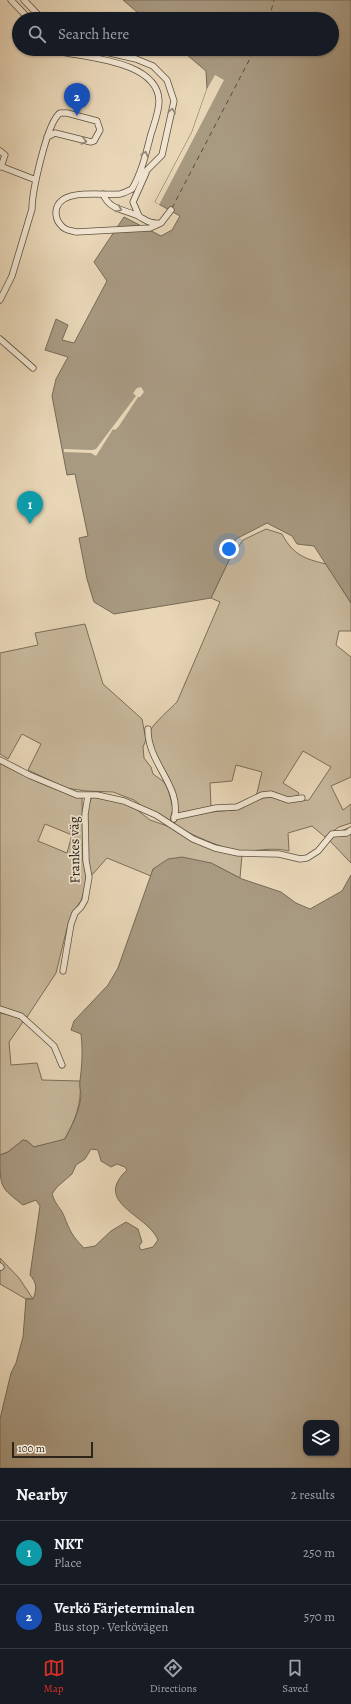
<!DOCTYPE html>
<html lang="en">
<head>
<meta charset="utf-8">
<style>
  :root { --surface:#171b24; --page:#20242c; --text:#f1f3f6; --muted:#9ea1a6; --line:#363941; --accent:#d93025 }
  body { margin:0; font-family:Alegreya,serif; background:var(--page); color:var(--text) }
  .controls { position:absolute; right:12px; bottom:12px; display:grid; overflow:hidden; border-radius:8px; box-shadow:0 1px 3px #0004 }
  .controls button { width:36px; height:36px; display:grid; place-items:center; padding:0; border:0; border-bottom:1px solid var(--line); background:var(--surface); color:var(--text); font:20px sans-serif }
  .scale { position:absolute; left:12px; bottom:10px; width:81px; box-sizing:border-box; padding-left:4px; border:2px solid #2c2419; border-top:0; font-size:11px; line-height:14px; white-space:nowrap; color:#2c2419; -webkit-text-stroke:3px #f0e4d0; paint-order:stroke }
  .you { position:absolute; left:229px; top:549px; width:14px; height:14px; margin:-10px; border:3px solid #fff; border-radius:50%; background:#1a73e8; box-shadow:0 0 0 6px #1a73e833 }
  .badge { display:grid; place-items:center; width:26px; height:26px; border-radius:50%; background:var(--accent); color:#fff; font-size:13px; font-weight:700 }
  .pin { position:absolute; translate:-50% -33px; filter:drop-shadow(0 1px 2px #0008) }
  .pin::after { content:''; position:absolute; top:21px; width:14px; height:12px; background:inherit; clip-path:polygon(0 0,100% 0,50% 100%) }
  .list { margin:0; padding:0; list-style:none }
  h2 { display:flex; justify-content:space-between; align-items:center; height:52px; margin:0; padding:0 16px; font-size:17px }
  h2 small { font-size:13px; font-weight:400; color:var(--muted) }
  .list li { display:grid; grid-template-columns:26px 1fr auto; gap:12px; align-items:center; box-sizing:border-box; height:64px; padding:0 16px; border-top:1px solid var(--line) }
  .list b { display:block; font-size:15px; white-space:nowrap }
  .list p { margin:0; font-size:13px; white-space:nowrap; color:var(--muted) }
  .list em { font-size:13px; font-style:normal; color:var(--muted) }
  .icon { flex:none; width:22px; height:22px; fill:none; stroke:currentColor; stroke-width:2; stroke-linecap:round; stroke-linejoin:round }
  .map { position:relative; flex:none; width:351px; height:1468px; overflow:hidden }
  .search { position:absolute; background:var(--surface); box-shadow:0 1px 3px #0004; left:12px; right:12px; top:12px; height:44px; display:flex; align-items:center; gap:10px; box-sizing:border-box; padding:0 14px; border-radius:22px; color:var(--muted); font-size:15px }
  .sheet { height:180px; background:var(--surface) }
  nav { display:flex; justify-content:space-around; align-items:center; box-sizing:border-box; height:56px; border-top:1px solid var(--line); background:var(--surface); font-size:11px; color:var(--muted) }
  nav a { display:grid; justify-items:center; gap:2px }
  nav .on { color:var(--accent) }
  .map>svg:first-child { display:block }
  .green { fill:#c8b89c; stroke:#7a6e5a; fill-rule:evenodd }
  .water { fill:#a89981; stroke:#766a57; fill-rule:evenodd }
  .pier { fill:#e8d6b7 }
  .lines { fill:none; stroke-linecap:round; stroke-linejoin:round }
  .ferry { stroke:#574d3d; stroke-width:1; stroke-dasharray:5 4; stroke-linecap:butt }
  .street-casing { stroke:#5b5040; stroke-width:7 }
  .street { stroke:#f0e4d0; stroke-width:5.5 }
  .oneway { stroke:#8e8474 }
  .labels { text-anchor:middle; stroke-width:3.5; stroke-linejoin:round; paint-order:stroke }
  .street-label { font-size:14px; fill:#2c2419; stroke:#f0e4d0 }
</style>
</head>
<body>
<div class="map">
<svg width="351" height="1468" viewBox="0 0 351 1468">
  <rect width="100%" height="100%" fill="#e8d6b7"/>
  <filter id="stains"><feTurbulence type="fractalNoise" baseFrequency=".005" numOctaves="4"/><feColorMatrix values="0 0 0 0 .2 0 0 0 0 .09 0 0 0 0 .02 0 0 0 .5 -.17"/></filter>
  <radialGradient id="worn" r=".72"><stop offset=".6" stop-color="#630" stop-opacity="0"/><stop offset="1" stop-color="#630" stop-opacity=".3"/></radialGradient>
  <path class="green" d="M 266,529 L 282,534 C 293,555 305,559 326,564 L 351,603 L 351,631 L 339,631 L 336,645 L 351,657 L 351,777 L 331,786 L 343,810 L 351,804 L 351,823 L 339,827 L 325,837 L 312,826 L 288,833 L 289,851 C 273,847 259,851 243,851 C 226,851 188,833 174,825 L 176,819 L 211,812 L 234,810 L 263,798 L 272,797 L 287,802 L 309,800 L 331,767 L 303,751 L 283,783 L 299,793 L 296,798 L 290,799 L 272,792 L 256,797 L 262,772 L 236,765 L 232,781 L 210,783 L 211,807 L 176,815 L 177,810 C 171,794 146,746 150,731 C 152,725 172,707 177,702 L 220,602 L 211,598 L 230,558 L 243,540 Z
    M 85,624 L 103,684 L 142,719 L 146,740 L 143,747 L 144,758 L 151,767 L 153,774 L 164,782 L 168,789 L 173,808 L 170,821 L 152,814 L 134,800 L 113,792 L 86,791 L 66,788 L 28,770 L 41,744 L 22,734 L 8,759 L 0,754 L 0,653 L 38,645 L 35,633 Z
    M 0,761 C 25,777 51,790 80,796 L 82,798 L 83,860 L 87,880 L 81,901 L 73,912 L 68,924 L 56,973 L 27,1017 L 0,1009 ZM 45,824 L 72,835 L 67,853 L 38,841 Z
    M 92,797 L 128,803 L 150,820 L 170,827 L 186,836 L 242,855 L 240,878 L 211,863 L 153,869 L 151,876 L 107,858 L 91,876 C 86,856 82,815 92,797 Z
    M 351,827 L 351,863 L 329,840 L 333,834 Z
    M 0,1013 L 25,1019 L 9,1042 L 11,1065 L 37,1063 L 42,1080 L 80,1081 C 82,1104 75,1121 64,1140 L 34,1147 L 27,1141 L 23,1140 L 8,1152 L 0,1155 Z
    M 0,1258 L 19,1278 L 33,1299 L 26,1299 L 0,1284 Z"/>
  <path class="water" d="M 123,0 L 351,0 L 351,603 L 314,546 L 297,544 L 292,536 L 267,523 L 236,539 L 230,558 L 211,598 L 114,614 L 94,602 L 87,579 L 79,538 L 88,536 L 75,474 L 67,475 L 52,396 L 56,379 L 68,357 L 45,350 L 56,319 L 68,325 L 62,340 L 74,343 L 107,281 L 94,262 L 124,217 L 161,236 L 172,230 L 180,216 L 155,202 L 192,132 L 207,89 L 206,71 L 180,49 L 332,49 L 332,19 L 145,19 Z
    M 182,857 L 211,863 L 242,879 L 281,892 L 296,903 L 310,909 L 342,891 L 351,875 L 351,1468 L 0,1468 L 0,1419 L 11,1373 L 16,1363 L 23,1337 L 26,1299 L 33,1299 C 37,1289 37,1283 30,1275 L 40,1206 L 36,1200 L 23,1205 C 0,1187 0,1188 0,1155 L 8,1152 L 23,1140 L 27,1141 L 34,1147 L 65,1139 C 72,1125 79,1113 81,1096 C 81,1091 79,1086 80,1081 C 82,1063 83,1053 81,1034 L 71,1030 L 74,1021 L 108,985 L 118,968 L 153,869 L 168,859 ZM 91,1149 L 98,1150 L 101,1161 L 111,1167 L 117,1164 L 125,1167 L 127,1170 C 92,1203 147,1214 158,1240 L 153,1247 L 141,1250 L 139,1246 L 142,1242 L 138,1229 L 126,1222 L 111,1231 L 95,1246 L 84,1248 C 72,1236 70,1231 64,1216 C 61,1208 56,1206 52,1194 L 57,1187 L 72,1174 L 76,1165 L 85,1159 ZM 306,1423 L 336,1423 L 336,1453 L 306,1453 Z"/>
  <path class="pier" d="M 215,75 L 224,80 L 159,205 L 155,202 L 192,132 L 207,89 Z
    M 141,387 L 144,392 L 140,397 L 138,397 L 119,426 L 115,430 L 113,429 L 96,456 L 91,453 L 64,452 L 64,449 L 92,450 L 96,449 L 136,396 L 133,393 L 137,388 Z"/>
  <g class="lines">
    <path class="ferry" d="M 269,19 L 274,0
      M 172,208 L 255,49"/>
    <defs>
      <path id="street" d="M 11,0 L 29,19
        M 24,0 L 42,19
        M 57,49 L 62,52 C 90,58 158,62 159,101 C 159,112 154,124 151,134 C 146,153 142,172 132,189 C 128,191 125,193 120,194 C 104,196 64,188 57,207 C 55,212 56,220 60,224 C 64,230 69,230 76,232 L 150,228 L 161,223 L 171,210
        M 93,49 L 136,59 L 153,66 L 167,80 L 174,101 L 162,155 L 138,179
        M 0,151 L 5,155 L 1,167
        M 0,166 L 36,180
        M 103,194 C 110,211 125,209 140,217 C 147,221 151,224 160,223
        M 139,216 L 133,202 L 146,173
        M 0,300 L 12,276 L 32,209 C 32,192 47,122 60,113 L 67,113 L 97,121 L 100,130 L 94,141 L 91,142 L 55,133 L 47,137
        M 0,339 L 33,368
        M 148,729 C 147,763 183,787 174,819
        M 0,760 L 29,775 L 77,795 L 97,795 L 124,801 L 156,815 L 193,839 L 215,848 L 238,853 L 279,854 L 300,859 L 307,858 L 318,851 L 332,834 L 347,833 L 351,830
        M 174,817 L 216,808 L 237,807 L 262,795 L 271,794 L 288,800 L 302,798
        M 63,971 L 71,924 L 75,913 L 81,907 L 85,900 L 89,877 L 86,861 L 85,814 L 88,796
        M 0,1009 L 21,1016 L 54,1046 L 62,1065
        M 0,1266 L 1,1267"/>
    </defs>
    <use href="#street" class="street-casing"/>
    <use href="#street" class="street"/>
  </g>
  <defs><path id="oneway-chevron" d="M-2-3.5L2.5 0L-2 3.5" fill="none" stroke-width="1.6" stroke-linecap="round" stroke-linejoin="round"/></defs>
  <g class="oneway">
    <use href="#oneway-chevron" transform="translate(172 111) rotate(-81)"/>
    <use href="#oneway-chevron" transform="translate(84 141) rotate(12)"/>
    <use href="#oneway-chevron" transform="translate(145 154) rotate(-74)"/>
    <use href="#oneway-chevron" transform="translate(119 209) rotate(23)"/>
  </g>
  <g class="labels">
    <g class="street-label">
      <text transform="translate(74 850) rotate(-91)" y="5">Frankes väg</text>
    </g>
  </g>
  <rect width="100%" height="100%" filter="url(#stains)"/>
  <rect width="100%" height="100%" fill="url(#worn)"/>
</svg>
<div class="controls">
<button><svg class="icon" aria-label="layers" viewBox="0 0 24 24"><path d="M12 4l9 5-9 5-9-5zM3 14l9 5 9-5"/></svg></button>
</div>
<div class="scale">100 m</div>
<div class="you"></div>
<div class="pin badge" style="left:30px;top:524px;background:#0f9aa8">1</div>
<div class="pin badge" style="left:77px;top:116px;background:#1a4fb4">2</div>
<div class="search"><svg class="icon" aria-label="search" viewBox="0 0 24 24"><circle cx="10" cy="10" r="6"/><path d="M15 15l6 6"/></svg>Search here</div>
</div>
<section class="sheet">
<h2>Nearby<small>2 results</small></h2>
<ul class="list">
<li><span class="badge" style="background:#0f9aa8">1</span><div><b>NKT</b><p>Place</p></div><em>250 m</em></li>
<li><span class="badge" style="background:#1a4fb4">2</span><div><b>Verkö Färjeterminalen</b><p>Bus stop · Verkövägen</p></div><em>570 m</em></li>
</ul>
</section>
<nav>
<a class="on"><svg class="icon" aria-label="map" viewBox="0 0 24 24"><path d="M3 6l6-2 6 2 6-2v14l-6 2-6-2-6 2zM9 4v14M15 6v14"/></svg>Map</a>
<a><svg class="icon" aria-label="directions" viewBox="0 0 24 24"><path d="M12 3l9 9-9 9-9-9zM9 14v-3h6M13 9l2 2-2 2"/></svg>Directions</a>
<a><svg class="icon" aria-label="saved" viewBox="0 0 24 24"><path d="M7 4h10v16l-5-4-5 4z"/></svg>Saved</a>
</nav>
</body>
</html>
